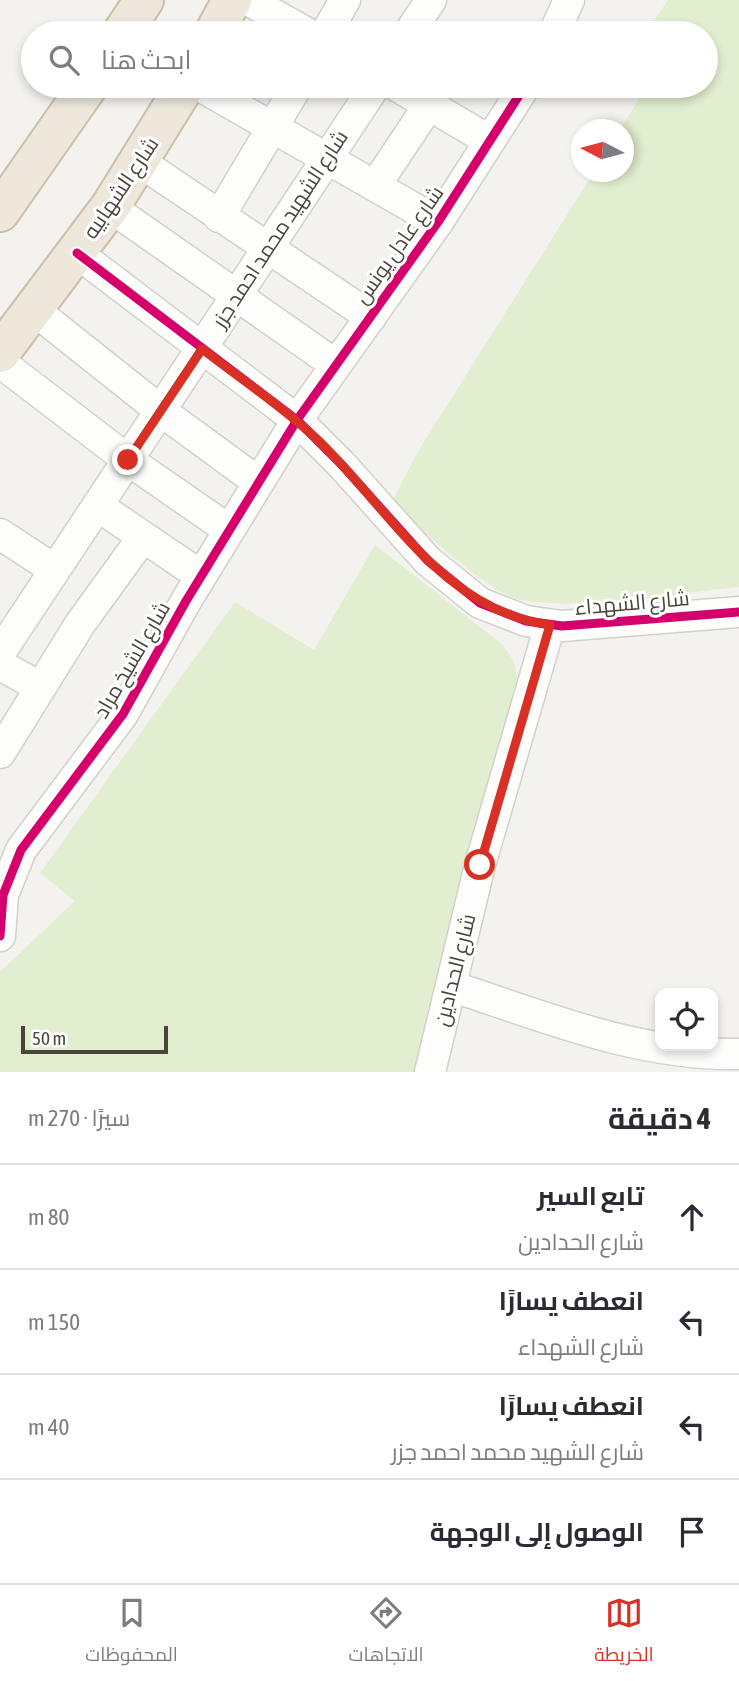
<!DOCTYPE html>
<html lang="ar">
<head>
<meta charset="utf-8">
<style>
  :root { --surface:#fff; --page:#f2f2f3; --text:#2b2b33; --muted:#7c7c81; --line:#e1e1e2; --accent:#d93025 }
  body { margin:0; font-family:"Asap Condensed",Cairo,sans-serif; background:var(--page); color:var(--text); direction:rtl }
  .controls { position:absolute; right:21px; bottom:21px; display:grid; overflow:hidden; border-radius:14px; box-shadow:0 4px 10px #0003 }
  .controls button { width:63px; height:63px; display:grid; place-items:center; padding:0; border:0; border-bottom:2px solid var(--line); background:var(--surface); color:var(--text); font:35px sans-serif }
  .compass { position:absolute; left:571px; top:119px; width:63px; height:63px; border-radius:50%; background:var(--surface); box-shadow:0 4px 10px #0003; rotate:276deg }
  .scale { position:absolute; left:21px; bottom:18px; width:147px; box-sizing:border-box; padding-left:7px; border:4px solid #4b4439; border-top:0; font-size:19px; line-height:24px; white-space:nowrap; color:#4b4439; -webkit-text-stroke:5px #fff; paint-order:stroke }
  .stop { position:absolute; width:21px; height:21px; margin:-16px; border:5px solid #d93025; border-radius:50%; background:#fff }
  .stop.end { background:#d93025; border-color:#fff; box-shadow:0 2px 7px #0008 }
  .list { margin:0; padding:0; list-style:none }
  h2 { display:flex; justify-content:space-between; align-items:center; height:91px; margin:0; padding:0 28px; font-size:30px }
  h2 small { font-size:23px; font-weight:400; color:var(--muted) }
  .list li { display:grid; grid-template-columns:46px 1fr auto; gap:21px; align-items:center; box-sizing:border-box; height:105px; padding:0 28px; border-top:2px solid var(--line) }
  .list b { display:block; font-size:26px; white-space:nowrap }
  .list p { margin:0; font-size:23px; white-space:nowrap; color:var(--muted) }
  .list em { font-size:23px; font-style:normal; color:var(--muted) }
  .icon { flex:none; width:38px; height:38px; fill:none; stroke:currentColor; stroke-width:2; stroke-linecap:round; stroke-linejoin:round }
  .map { position:relative; flex:none; width:739px; height:1072px; overflow:hidden; direction:ltr }
  .search { position:absolute; background:var(--surface); box-shadow:0 4px 10px #0003; left:21px; right:21px; top:21px; height:77px; display:flex; align-items:center; gap:18px; box-sizing:border-box; padding:0 24px; border-radius:38px; color:var(--muted); font-size:26px }
  .sheet { height:511px; background:var(--surface) }
  nav { display:flex; justify-content:space-around; align-items:center; box-sizing:border-box; height:98px; border-top:2px solid var(--line); background:var(--surface); font-size:19px; color:var(--muted) }
  nav a { display:grid; justify-items:center; gap:4px }
  nav .on { color:var(--accent) }
  .map>svg:first-child { display:block }
  .green { fill:#e1eecf }
  .lines { fill:none; stroke-linecap:round; stroke-linejoin:round }
  .minor-casing { stroke:#d2d0cb; stroke-width:33 }
  .highway-casing { stroke:#ccbfa9; stroke-width:42 }
  .minor { stroke:#fdfdfc; stroke-width:30 }
  .highway { stroke:#ede8db; stroke-width:38 }
  .cycleway-casing { stroke:#fff; stroke-width:13 }
  .cycleway { stroke:#d6006c; stroke-width:9 }
  .route { stroke:#d93025; stroke-width:9 }
  .labels { text-anchor:middle; stroke-width:6; stroke-linejoin:round; paint-order:stroke }
  .street-label { font-size:21px; fill:#4b4439; stroke:#fff }
</style>
</head>
<body>
<div class="map">
<svg width="739" height="1072" viewBox="0 0 739 1072">
  <rect width="100%" height="100%" fill="#f4f2ee"/>
  <path class="green" d="M 668,0 L 739,0 L 739,587 C 687,592 552,615 509,596 C 475,580 422,529 391,503 L 420,448 L 594,172 L 624,172 L 624,130 L 620,129 L 641,96 L 628,86 L 706,86 L 706,33 L 646,33 Z
    M 375,545 L 503,645 L 514,662 L 518,683 L 420,1072 L 0,1072 L 0,972 L 75,901 L 40,873 L 235,602 L 314,650 Z"/>
  <g class="lines">
    <defs>
      <path id="minor" d="M 248,0 L 307,33
        M 326,33 L 345,0
        M 409,33 L 431,0
        M 554,33 L 569,0
        M 200,86 L 438,222
        M 397,86 L 490,141
        M 140,162 L 371,317
        M 375,186 L 429,105
        M 110,207 L 336,365
        M 219,217 L 297,86
        M 77,253 L 297,420 L 342,465 L 428,561 L 480,603 L 526,621 L 562,626 L 739,612
        M 34,310 L 161,411 L 258,482
        M 0,362 L 128,460 L 229,530
        M 98,506 L 201,576
        M 0,534 L 55,570
        M 0,653 L 375,86
        M 0,665 L 40,687
        M 0,753 L 80,624 L 143,537
        M 0,936 L 3,895 L 21,850 L 123,714 L 186,601 L 297,420 L 438,222 L 525,86
        M 451,986 C 545,1017 639,1056 739,1054
        M 430,1072 L 480,865 L 550,625"/>
      <path id="highway" d="M 122,33 L 144,0
        M 214,33 L 232,0
        M 0,212 L 88,86
        M 0,353 L 110,207 L 185,86"/>
    </defs>
    <use href="#minor" class="minor-casing"/>
    <use href="#highway" class="highway-casing"/>
    <use href="#minor" class="minor"/>
    <use href="#highway" class="highway"/>
    <defs>
      <path id="cycleway" d="M 77,253 L 297,420 L 342,465 L 428,561 L 480,603 L 526,621 L 562,626 L 739,612
        M 0,936 L 3,895 L 21,850 L 123,714 L 186,601 L 297,420 L 438,222 L 525,86"/>
    </defs>
    <use href="#cycleway" class="cycleway-casing"/>
    <use href="#cycleway" class="cycleway"/>
  </g>
  <g class="lines">
    <path class="route" d="M 128,460 L 202,349 C 241,379 283,407 319,441 C 391,511 443,610 550,625 L 480,865"/>
  </g>
  <g class="labels">
    <g class="street-label">
      <text transform="translate(121 188) rotate(-56)" y="7">شارع الشهابيه</text>
      <text transform="translate(280 229) rotate(-57)" y="7">شارع الشهيد محمد احمد جزر</text>
      <text transform="translate(399 245) rotate(-55)" y="7">شارع عادل يونس</text>
      <text transform="translate(632 603) rotate(-5)" y="7">شارع الشهداء</text>
      <text transform="translate(132 660) rotate(-60)" y="7">شارع الشيخ مراد</text>
      <text transform="translate(455 970) rotate(-76)" y="7">شارع الحدادين</text>
    </g>
  </g>
</svg>
<div class="controls">
<button><svg class="icon" aria-label="locate" viewBox="0 0 24 24"><circle cx="12" cy="12" r="6"/><path d="M12 2v4M12 18v4M2 12h4M18 12h4"/></svg></button>
</div>
<svg class="compass" viewBox="-18 -18 36 36"><path d="M0-13l5 13h-10z" fill="#e53935"/><path d="M0 13l5-13h-10z" fill="#7c7c81"/></svg>
<div class="scale">50 m</div>
<div class="stop" style="left:480px;top:865px"></div>
<div class="stop end" style="left:128px;top:460px"></div>
<div class="search"><svg class="icon" aria-label="search" viewBox="0 0 24 24"><circle cx="10" cy="10" r="6"/><path d="M15 15l6 6"/></svg>ابحث هنا</div>
</div>
<section class="sheet">
<h2>4 دقيقة<small>سيرًا · 270 m</small></h2>
<ul class="list">
<li><svg class="icon" aria-label="ahead" viewBox="0 0 24 24"><path d="M12 20V5M6 11l6-6 6 6"/></svg><div><b>تابع السير</b><p>شارع الحدادين</p></div><em>80 m</em></li>
<li><svg class="icon" aria-label="left" viewBox="0 0 24 24"><path d="M17 20v-9H6M10 6l-5 5 5 5"/></svg><div><b>انعطف يسارًا</b><p>شارع الشهداء</p></div><em>150 m</em></li>
<li><svg class="icon" aria-label="left" viewBox="0 0 24 24"><path d="M17 20v-9H6M10 6l-5 5 5 5"/></svg><div><b>انعطف يسارًا</b><p>شارع الشهيد محمد احمد جزر</p></div><em>40 m</em></li>
<li><svg class="icon" aria-label="arrive" viewBox="0 0 24 24"><path d="M6 21V4h12l-3 4 3 4H6"/></svg><div><b>الوصول إلى الوجهة</b></div></li>
</ul>
</section>
<nav>
<a class="on"><svg class="icon" aria-label="map" viewBox="0 0 24 24"><path d="M3 6l6-2 6 2 6-2v14l-6 2-6-2-6 2zM9 4v14M15 6v14"/></svg>الخريطة</a>
<a><svg class="icon" aria-label="directions" viewBox="0 0 24 24"><path d="M12 3l9 9-9 9-9-9zM9 14v-3h6M13 9l2 2-2 2"/></svg>الاتجاهات</a>
<a><svg class="icon" aria-label="saved" viewBox="0 0 24 24"><path d="M7 4h10v16l-5-4-5 4z"/></svg>المحفوظات</a>
</nav>
</body>
</html>
